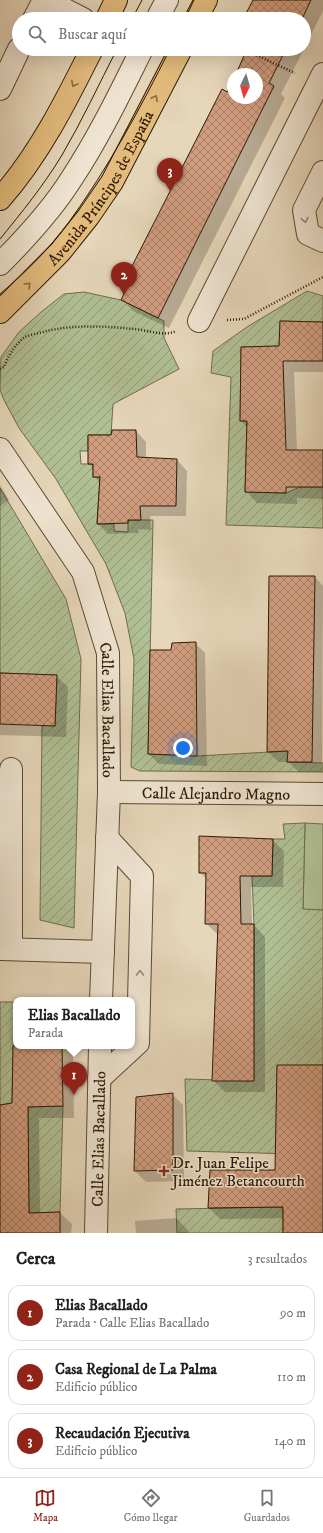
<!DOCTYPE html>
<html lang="es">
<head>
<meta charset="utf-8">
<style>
  :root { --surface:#fff; --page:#f6f6f6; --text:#222; --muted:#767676; --line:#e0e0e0; --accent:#8f2418 }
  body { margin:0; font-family:"IM FELL DW Pica",serif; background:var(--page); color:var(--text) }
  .compass { position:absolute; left:227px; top:68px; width:36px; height:36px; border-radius:50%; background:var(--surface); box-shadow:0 4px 16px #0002; rotate:185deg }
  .you { position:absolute; left:183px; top:748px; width:14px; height:14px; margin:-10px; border:3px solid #fff; border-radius:50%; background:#1a73e8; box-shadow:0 0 0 6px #1a73e833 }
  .badge { display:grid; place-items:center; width:26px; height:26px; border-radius:50%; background:var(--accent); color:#fff; font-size:13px; font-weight:700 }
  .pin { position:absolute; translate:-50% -33px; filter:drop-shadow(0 1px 2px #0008) }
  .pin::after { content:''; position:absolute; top:21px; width:14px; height:12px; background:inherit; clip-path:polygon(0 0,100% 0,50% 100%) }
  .popup { position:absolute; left:13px; top:997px; width:122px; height:52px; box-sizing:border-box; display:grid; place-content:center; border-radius:8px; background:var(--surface); filter:drop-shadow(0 1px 3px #0005); font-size:13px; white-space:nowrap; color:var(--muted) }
  .popup b { font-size:15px; color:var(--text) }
  .popup::after { content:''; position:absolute; left:50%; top:100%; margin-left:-8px; border:8px solid transparent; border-top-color:var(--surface) }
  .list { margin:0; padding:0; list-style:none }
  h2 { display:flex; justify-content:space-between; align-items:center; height:52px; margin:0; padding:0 16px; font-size:17px }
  h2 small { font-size:13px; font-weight:400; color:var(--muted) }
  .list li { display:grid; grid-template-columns:26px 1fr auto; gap:12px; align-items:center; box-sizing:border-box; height:56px; margin:0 8px 8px; padding:0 8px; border:1px solid var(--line); border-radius:12px }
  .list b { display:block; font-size:15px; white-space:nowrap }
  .list p { margin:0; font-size:13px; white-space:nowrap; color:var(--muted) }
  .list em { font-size:13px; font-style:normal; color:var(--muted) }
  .icon { flex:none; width:22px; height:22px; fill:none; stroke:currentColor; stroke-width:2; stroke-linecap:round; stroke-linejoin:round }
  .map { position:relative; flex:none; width:323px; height:1233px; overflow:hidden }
  .search { position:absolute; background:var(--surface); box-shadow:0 4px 16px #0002; left:12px; right:12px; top:12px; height:44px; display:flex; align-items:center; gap:10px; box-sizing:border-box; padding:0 14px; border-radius:22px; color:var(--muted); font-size:15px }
  .sheet { height:244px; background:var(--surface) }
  nav { display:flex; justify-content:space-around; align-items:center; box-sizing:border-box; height:56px; border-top:1px solid var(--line); background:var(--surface); font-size:11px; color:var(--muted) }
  nav a { display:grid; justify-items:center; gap:2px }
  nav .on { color:var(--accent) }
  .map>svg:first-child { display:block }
  .park { fill:#b0bf94; stroke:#6e6d4c }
  .garden { fill:url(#garden-furrows); stroke:#6e6d4c }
  .shadow { fill:#0003 }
  .building { fill:url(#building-cross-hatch); stroke:#2d1b04 }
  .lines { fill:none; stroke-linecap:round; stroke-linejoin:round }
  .minor-casing { stroke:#5b4a32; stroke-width:24 }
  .major-casing { stroke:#2d1b04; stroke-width:24 }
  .path { stroke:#2d1b04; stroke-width:2.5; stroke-dasharray:1 2; stroke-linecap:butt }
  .minor { stroke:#efe4d2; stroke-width:22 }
  .major { stroke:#e3bb7d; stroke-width:22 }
  .tram { stroke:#2d1b04; stroke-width:1 }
  .oneway { stroke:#886b40 }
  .oneway2 { stroke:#988a75 }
  .poi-dot { fill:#8f2418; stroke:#efe4d2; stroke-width:1.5 }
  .labels { text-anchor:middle; stroke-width:3; stroke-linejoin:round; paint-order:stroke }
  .street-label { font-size:16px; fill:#2d1b04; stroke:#efe4d2 }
  .poi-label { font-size:16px; fill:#2d1b04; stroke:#efe4d2; text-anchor:start }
</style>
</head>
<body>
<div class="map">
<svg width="323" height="1233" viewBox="0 0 323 1233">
  <defs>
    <pattern id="garden-furrows" width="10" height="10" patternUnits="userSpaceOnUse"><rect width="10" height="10" fill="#b0bf94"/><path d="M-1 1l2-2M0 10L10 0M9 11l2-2" fill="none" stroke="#909a77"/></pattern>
    <pattern id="building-cross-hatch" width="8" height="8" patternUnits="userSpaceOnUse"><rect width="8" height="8" fill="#d19d7f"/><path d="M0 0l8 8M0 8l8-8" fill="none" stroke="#aa7f66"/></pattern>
  </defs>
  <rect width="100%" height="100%" fill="#e6d6ba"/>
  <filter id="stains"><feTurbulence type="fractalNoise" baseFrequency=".005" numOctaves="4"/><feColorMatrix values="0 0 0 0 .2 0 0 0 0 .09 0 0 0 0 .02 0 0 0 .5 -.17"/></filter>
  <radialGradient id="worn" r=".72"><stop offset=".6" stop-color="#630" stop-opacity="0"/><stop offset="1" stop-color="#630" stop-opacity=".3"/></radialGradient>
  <path class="park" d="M 305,823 L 323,824 L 323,910 L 303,910 Z"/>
  <path class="garden" d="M 307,291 L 323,296 L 323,322 L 280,321 L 279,346 L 241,347 L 240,421 L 247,421 L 245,492 L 286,493 L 300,487 L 323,487 L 323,528 L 226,525 L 231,377 L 211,373 L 213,351 L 247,327 Z
    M 84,292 L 121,300 L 164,321 L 164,338 L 179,369 L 113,404 L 111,435 L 88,435 L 88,451 L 80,451 L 81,464 L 93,464 L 93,477 L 100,477 L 97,524 L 114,524 L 114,531 L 128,532 L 128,520 L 153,520 L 148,754 L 197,756 L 288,751 L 287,762 L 323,763 L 323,772 L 140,771 L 131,767 L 134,659 L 125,613 L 106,564 L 56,479 L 19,428 L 4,400 L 0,390 L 1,357 L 19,332 L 41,312 L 64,294 Z
    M 0,488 L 66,599 L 81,659 L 74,928 L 40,920 L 42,725 L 55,726 L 57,675 L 0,673 Z
    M 305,823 L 303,909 L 323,910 L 323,1065 L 277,1066 L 276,1141 L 293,1154 L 187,1151 L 185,1079 L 254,1081 L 254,924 L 252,876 L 272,876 L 273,839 L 285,839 L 283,824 Z
    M 0,1002 L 14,1002 L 12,1103 L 0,1105 Z
    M 63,1106 L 60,1212 L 29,1213 L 28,1107 Z
    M 283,1207 L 283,1233 L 177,1233 L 176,1209 Z"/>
  <path class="shadow" d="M 254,0 L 323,0 L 323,11 L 304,48 L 304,19 L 244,19 Z
    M 248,49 L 304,49 L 281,94 L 285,98 L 169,328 L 133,311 L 122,299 L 133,277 L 129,273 L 233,82 L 233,98 L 257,98 L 257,74 L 237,74 Z
    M 323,323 L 323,372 L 294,372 L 297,451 L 323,451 L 323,499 L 297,498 L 297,504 L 257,503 L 246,491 L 248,428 L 241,421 L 280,347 Z
    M 136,431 L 146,442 L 146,459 L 177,460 L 187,471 L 186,516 L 150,516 L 151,530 L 138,529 L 138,533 L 108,534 L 98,524 L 100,483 L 94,476 L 94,468 L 89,464 L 112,436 Z
    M 0,485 L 9,500 L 0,506 Z
    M 315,577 L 323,586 L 322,772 L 299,772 L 288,762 L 279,762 L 268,752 Z
    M 195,643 L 205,653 L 207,766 L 159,764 L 149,754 L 172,651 Z
    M 0,674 L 56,676 L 68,687 L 66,737 L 0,735 Z
    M 272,840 L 284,851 L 283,887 L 251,887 L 252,925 L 254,925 L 265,937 L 265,1092 L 225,1092 L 213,1080 L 218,935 L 206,923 L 207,880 L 200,872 Z
    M 15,1003 L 16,1046 L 73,1046 L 74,1118 L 39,1118 L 40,1214 L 60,1213 L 72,1224 L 71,1233 L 13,1233 L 0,1226 L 0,1106 L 13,1104 Z
    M 323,1066 L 323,1233 L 284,1233 L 284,1218 L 220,1219 L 209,1208 L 276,1171 Z
    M 172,1094 L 183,1105 L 184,1181 L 146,1182 L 135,1171 Z
    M 176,1218 L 188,1230 L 188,1233 L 136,1233 L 135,1221 Z"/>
  <path class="building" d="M 253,0 L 311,0 L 302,19 L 243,19 Z
    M 247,49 L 286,49 L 269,83 L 274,86 L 158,318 L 121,300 L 132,276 L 128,274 L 222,89 L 227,92 L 233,80 L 233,98 L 257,98 L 257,74 L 236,74 Z
    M 280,321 L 323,322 L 323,361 L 283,361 L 286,450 L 323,450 L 323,487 L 286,487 L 286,493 L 245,492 L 247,421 L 240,421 L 241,347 L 279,346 Z
    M 112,430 L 136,430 L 137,457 L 177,459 L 176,506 L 140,506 L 141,520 L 128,520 L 128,523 L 97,524 L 100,477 L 93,477 L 93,464 L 88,464 L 88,435 L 111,435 Z
    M 269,576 L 315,576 L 312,762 L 287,762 L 288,751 L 267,752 Z
    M 196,642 L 197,756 L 148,754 L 150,650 L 171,650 L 172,643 Z
    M 0,673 L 57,675 L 55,726 L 0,724 Z
    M 199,836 L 273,839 L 272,876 L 240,876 L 241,924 L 254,924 L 254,1081 L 212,1081 L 218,924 L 205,924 L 206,873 L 199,873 Z
    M 13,1046 L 62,1046 L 63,1106 L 28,1107 L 29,1213 L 60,1212 L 60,1233 L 0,1233 L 0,1105 L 12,1103 Z
    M 277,1065 L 323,1065 L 323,1233 L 283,1233 L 283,1207 L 208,1208 L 210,1170 L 275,1170 Z
    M 173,1093 L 173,1170 L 134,1171 L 136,1097 Z"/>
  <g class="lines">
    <defs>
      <g id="minor">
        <path d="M 46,0 L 83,19"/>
        <path d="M 34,19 L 44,0"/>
        <path d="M 157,19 L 167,0"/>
        <path d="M 0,89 L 19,49"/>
        <path d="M 323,172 L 304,210 L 308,234 L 323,241"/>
        <path d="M 0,264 C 26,238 52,210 72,178 C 99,137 120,93 142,49"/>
        <path d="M 199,321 L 323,74"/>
        <path id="s1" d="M 0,449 L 83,572 L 108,653 L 109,792 L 101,1000"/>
        <path id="s2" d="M 109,792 L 323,794"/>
        <path d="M 0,949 L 103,952"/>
        <path d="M 11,949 L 11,769"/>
        <path d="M 99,1079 L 138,1043 L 142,876 L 107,838"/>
        <path id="s3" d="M 96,1233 L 100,1046"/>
      </g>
      <g id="major">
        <path d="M 107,19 L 116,0"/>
        <path d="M 196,19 L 206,0"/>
        <path d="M 0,199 C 39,155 66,101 92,49"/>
        <path id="s4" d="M 0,312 L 60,252 L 88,217 L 112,182 L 181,49"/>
      </g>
    </defs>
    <use href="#minor" class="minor-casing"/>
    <use href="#major" class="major-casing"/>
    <path class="path" d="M 243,49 L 295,73
      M 227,320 L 244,319 L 323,277
      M 0,369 L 4,367 C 7,357 16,344 25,337 C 29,335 35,334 39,333 C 70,324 103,326 134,329 C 148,330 163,337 176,331"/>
    <use href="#minor" class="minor"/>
    <use href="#major" class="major"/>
    <path class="tram" d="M 132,19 L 142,0
      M 185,19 L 194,0
      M 0,239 C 22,212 44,185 62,155 C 82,121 99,84 117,49
      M 0,294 C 25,273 50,248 69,222 C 108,168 140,109 170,49"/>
  </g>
  <defs><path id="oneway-chevron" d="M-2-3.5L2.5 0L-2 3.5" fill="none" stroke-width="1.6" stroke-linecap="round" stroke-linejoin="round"/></defs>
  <g class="oneway">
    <use href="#oneway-chevron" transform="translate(74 84) rotate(118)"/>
    <use href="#oneway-chevron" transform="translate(155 98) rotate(-63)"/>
    <use href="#oneway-chevron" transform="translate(28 285) rotate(-46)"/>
  </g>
  <g class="oneway2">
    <use href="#oneway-chevron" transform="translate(305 220) rotate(80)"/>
    <use href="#oneway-chevron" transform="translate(140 973) rotate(-89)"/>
  </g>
  <path class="poi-dot" d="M162 1165h4v4h4v4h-4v4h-4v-4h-4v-4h4z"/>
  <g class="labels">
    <g class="street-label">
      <text dy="6" stroke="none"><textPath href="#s4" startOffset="161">Avenida Príncipes de España</textPath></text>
      <text dy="6" stroke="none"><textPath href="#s1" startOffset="290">Calle Elias Bacallado</textPath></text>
      <text dy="6" stroke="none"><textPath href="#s2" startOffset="107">Calle Alejandro Magno</textPath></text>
      <text dy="6" stroke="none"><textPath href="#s3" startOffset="94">Calle Elias Bacallado</textPath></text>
    </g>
    <g class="poi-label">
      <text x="172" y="1168">Dr. Juan Felipe<tspan x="172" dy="18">Jiménez Betancourth</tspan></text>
    </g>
  </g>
  <rect width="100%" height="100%" filter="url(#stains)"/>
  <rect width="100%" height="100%" fill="url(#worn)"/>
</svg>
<svg class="compass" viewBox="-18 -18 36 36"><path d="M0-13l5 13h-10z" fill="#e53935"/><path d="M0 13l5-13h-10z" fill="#767676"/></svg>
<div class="you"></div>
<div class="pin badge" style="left:74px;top:1095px">1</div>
<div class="popup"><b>Elias Bacallado</b>Parada</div>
<div class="pin badge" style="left:124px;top:295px">2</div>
<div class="pin badge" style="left:170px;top:191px">3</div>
<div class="search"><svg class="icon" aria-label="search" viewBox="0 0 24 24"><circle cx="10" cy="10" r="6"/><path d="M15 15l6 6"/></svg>Buscar aquí</div>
</div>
<section class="sheet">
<h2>Cerca<small>3 resultados</small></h2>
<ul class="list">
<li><span class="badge">1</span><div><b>Elias Bacallado</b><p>Parada · Calle Elias Bacallado</p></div><em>90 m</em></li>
<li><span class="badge">2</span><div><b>Casa Regional de La Palma</b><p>Edificio público</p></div><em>110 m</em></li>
<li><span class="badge">3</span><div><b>Recaudación Ejecutiva</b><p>Edificio público</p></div><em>140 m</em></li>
</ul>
</section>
<nav>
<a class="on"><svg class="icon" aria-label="map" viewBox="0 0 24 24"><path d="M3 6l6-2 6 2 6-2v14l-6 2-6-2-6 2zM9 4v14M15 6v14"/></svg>Mapa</a>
<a><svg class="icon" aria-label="directions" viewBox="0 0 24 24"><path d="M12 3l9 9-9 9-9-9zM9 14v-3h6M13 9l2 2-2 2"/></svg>Cómo llegar</a>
<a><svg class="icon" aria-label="saved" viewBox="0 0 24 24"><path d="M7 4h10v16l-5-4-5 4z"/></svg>Guardados</a>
</nav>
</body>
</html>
